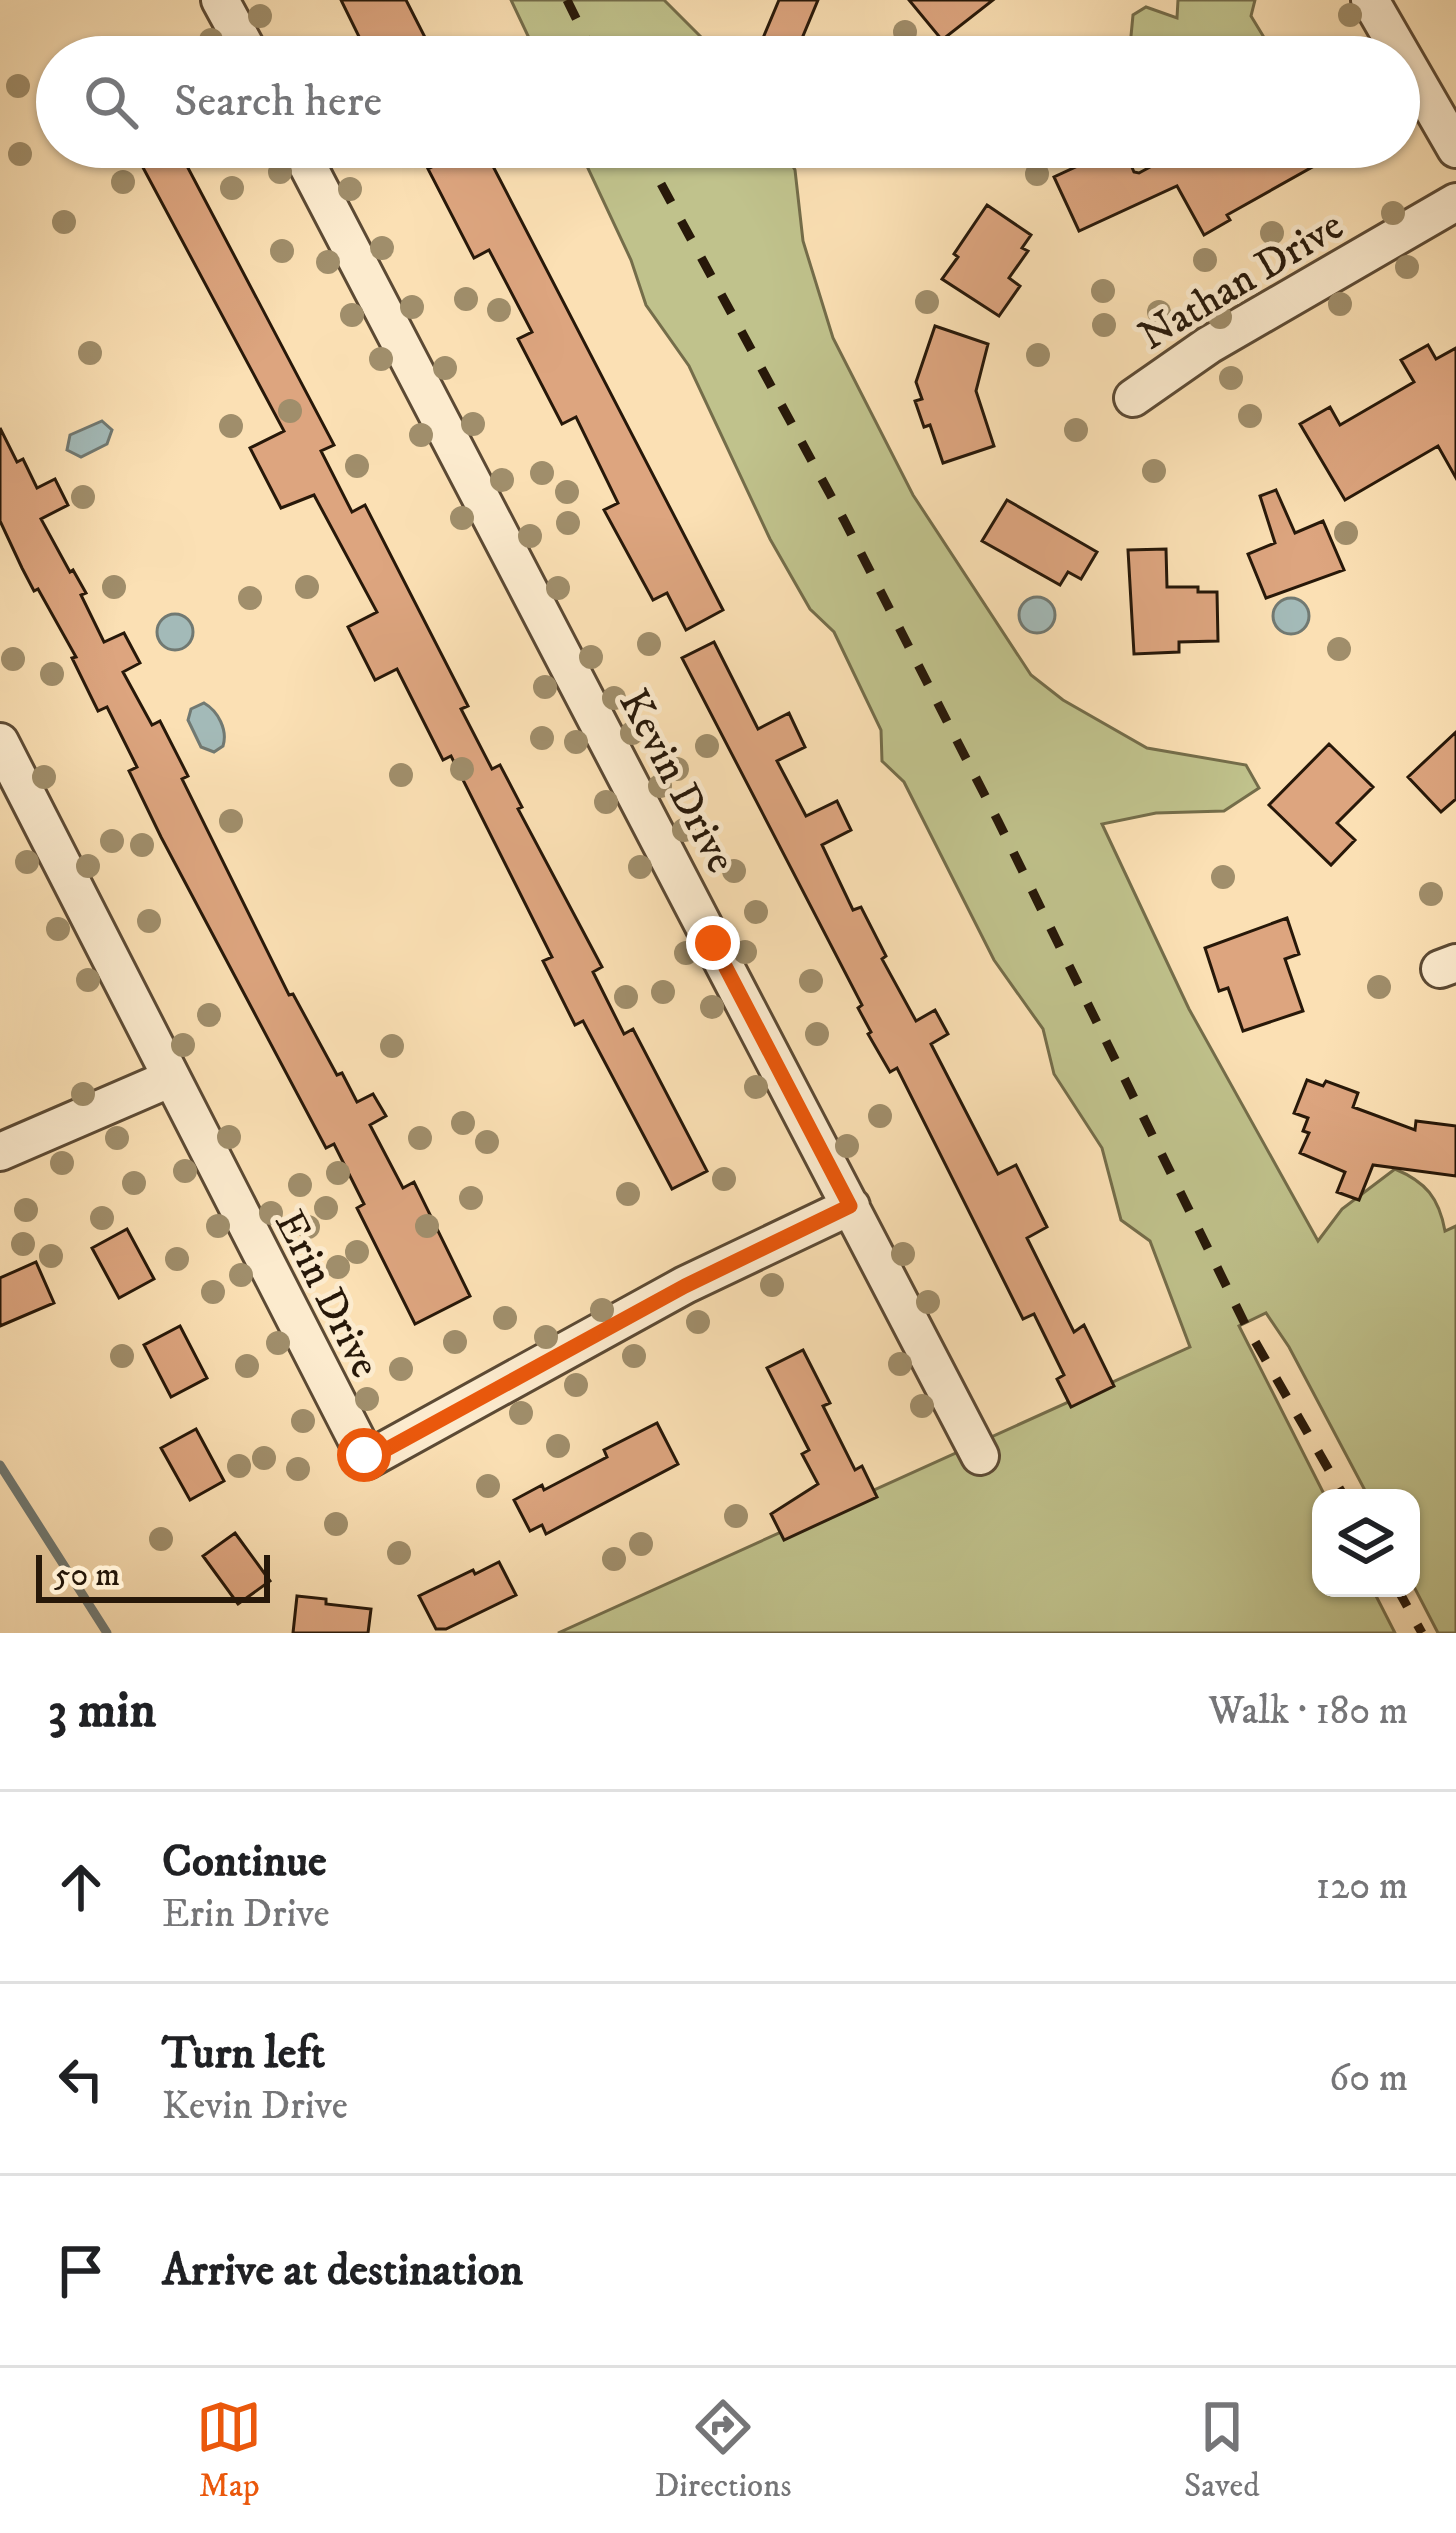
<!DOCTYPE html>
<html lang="en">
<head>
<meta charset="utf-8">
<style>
  :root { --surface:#fff; --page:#f6f6f6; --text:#202124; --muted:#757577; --line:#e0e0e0; --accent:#ea580c }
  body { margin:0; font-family:"IM FELL DW Pica",serif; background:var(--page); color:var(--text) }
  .controls { position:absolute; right:36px; bottom:36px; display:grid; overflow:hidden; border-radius:24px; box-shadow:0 3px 9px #0004 }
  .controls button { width:108px; height:108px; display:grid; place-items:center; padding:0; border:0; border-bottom:3px solid var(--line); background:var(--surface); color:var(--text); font:60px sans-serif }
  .scale { position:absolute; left:36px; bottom:30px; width:234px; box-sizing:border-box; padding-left:12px; border:6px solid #271809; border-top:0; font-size:33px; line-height:42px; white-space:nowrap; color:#271809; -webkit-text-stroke:9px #fcebce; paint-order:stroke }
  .stop { position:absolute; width:36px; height:36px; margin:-27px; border:9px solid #ea580c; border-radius:50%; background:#fff }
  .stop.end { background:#ea580c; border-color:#fff; box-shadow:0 3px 12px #0008 }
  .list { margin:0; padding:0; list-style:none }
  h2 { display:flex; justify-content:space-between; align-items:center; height:156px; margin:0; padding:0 48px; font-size:51px }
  h2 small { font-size:39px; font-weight:400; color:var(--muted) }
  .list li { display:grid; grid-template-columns:78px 1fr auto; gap:36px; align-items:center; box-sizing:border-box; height:192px; padding:0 48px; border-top:3px solid var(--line) }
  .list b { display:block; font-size:45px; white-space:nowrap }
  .list p { margin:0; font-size:39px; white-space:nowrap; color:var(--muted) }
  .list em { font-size:39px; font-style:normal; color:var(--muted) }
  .icon { flex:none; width:66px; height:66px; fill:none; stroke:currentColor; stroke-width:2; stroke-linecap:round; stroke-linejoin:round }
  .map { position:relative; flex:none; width:1456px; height:1633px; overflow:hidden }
  .search { position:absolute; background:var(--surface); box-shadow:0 3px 9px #0004; left:36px; right:36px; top:36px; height:132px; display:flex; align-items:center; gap:30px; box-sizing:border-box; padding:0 42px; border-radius:66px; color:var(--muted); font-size:45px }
  .sheet { height:732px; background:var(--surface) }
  nav { display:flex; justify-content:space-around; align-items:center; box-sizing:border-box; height:168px; border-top:3px solid var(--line); background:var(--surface); font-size:33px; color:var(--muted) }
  nav a { display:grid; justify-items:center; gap:6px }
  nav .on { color:var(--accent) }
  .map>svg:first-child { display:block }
  .green { fill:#c0c28c; stroke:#746d4a; stroke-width:3 }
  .water { fill:#a3bab8; stroke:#717972; stroke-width:3 }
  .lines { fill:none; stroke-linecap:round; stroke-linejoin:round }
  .stream { stroke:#717972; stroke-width:9 }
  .building { fill:#dda57f; stroke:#271809; stroke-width:3 }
  .street-casing { stroke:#5c4a34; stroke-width:42 }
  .street { stroke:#fcebce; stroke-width:36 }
  .rail { stroke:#271809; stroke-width:9; stroke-dasharray:21 21; stroke-linecap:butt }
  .tree { fill:#a08e6b }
  .route { stroke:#ea580c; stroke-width:15 }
  .labels { text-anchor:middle; stroke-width:10; stroke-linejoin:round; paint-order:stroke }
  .street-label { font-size:42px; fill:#271809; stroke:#fcebce }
</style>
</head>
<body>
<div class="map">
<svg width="1456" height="1633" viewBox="0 0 1456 1633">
  <rect width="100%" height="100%" fill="#fbe0b4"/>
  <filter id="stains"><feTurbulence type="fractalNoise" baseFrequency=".00167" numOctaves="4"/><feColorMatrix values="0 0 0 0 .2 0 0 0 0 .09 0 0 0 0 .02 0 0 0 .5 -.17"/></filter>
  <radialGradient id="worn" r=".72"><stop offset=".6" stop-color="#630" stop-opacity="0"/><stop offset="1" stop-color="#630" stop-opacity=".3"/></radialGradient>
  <path class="green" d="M 511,0 L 664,0 L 721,57 L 538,57 Z
    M 1178,0 L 1255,0 L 1251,16 L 1265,39 L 1269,57 L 1140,57 L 1131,36 L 1133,15 L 1146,7 L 1177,18 Z
    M 578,147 L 782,147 L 795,170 L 803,241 L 833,338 L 913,495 L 1031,675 L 1063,700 L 1147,748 L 1246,765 L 1259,788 L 1224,811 L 1156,813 L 1102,824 L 1189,1009 L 1318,1241 L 1342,1209 L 1395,1169 C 1426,1182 1439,1198 1445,1231 L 1456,1226 L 1456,1633 L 1438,1633 L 1411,1581 L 1411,1498 L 1369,1498 L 1289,1347 L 1266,1313 L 1239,1326 L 1326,1498 L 1321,1498 L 1321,1588 L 1372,1588 L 1395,1633 L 558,1633 L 1190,1347 L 1150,1241 L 1121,1220 L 1102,1148 L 1054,1074 L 1043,1029 L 994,960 L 904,782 L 882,761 L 881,730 L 834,632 L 810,609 L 770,539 L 689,366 L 646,305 L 631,260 Z"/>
  <path class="water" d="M 102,421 L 112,430 L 107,444 L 81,457 L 67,450 L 70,435 Z
    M1019 615a18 18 0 1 1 36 0a18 18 0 1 1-36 0Z
    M1273 616a18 18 0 1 1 36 0a18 18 0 1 1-36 0Z
    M157 632a18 18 0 1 1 36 0a18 18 0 1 1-36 0Z
    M 204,703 C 218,711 228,730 223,746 L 214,752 L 201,747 L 188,720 L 191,709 Z"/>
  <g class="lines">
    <path class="stream" d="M 0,1465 L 107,1633"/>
  </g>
  <path class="building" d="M 341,0 L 406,0 L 435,57 L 369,57 Z
    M 779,0 L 818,0 L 803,36 L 853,57 L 755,57 Z
    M 909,0 L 993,0 L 942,40 Z
    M 132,147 L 177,147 L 334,445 L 321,451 L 352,512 L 365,505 L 468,706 L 461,709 L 492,769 L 500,765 L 522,807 L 518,809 L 602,967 L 593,972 L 624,1034 L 633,1029 L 707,1171 L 672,1189 L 583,1021 L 575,1025 L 543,961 L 552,957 L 451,756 L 443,760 L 397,669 L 375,680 L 348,627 L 377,612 L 314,495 L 281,508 L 250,448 L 284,431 Z
    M 436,147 L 483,147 L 723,610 L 686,630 L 667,593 L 653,600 L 604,510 L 618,503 L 576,417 L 562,424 L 518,339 L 532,332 L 489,250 L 474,258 L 428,169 L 443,161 Z
    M 1119,147 L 1123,147 L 1134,172 L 1139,173 L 1187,147 L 1348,147 L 1227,215 L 1230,220 L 1204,235 L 1177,186 L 1079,231 L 1054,177 Z
    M 987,205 L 1031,235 L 1022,248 L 1028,251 L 1009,278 L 1020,286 L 999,316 L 942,279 L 958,257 L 954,254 Z
    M 935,326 L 988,344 L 976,391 L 994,446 L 943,463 L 930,425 L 924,427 L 915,401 L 922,399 L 916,382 Z
    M 1428,345 L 1436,359 L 1456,348 L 1456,478 L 1438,446 L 1345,500 L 1300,424 L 1330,407 L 1340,425 L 1414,382 L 1401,360 Z
    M 0,428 L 17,462 L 23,459 L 37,488 L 55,479 L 68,505 L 41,519 L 70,572 L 73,570 L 86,593 L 81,595 L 104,642 L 124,633 L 140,663 L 123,672 L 152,725 L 160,721 L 188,776 L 182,779 L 289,995 L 293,994 L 337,1075 L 342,1073 L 357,1102 L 373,1094 L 386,1116 L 370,1125 L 403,1188 L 414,1182 L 470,1296 L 415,1324 L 357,1208 L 364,1204 L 334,1144 L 326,1148 L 161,837 L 129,771 L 137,767 L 107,707 L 98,711 L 72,658 L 76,657 L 38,589 L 34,591 L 22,568 L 0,521 Z
    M 1276,490 L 1295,533 L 1323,521 L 1344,570 L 1266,598 L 1248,554 L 1275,543 L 1260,496 Z
    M 1007,500 L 1097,552 L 1081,579 L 1068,572 L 1060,585 L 982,541 Z
    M 1166,549 L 1167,587 L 1198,587 L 1198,592 L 1217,592 L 1218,641 L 1179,642 L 1179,652 L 1134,654 L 1128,550 Z
    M 714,642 L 758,729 L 789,713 L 805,747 L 777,761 L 806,816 L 837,801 L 851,830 L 822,845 L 853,910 L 861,907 L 886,956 L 882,959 L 916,1021 L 935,1010 L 948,1034 L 931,1044 L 998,1174 L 1016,1165 L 1047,1227 L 1027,1238 L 1074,1332 L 1084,1325 L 1114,1386 L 1071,1407 L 1057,1379 L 1064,1375 L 1034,1314 L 1023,1319 L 897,1068 L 890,1072 L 868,1034 L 871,1032 L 858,1008 L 862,1005 L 682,658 Z
    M 1456,732 L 1456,799 L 1441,812 L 1408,777 Z
    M 1329,744 L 1373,787 L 1337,823 L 1355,840 L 1331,865 L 1269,805 Z
    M 1287,918 L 1299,954 L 1285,959 L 1303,1011 L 1243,1031 L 1228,988 L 1219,991 L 1205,948 Z
    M 1307,1080 L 1323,1086 L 1326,1081 L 1358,1093 L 1353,1107 L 1415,1130 L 1416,1121 L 1456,1126 L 1456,1176 L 1373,1165 L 1359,1200 L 1337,1192 L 1345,1172 L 1300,1153 L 1309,1133 L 1303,1131 L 1308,1118 L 1294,1113 Z
    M 127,1229 L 154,1279 L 119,1298 L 92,1248 Z
    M 36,1262 L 54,1303 L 0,1326 L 0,1278 Z
    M 180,1326 L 207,1378 L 171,1397 L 144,1345 Z
    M 803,1350 L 830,1403 L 823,1406 L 855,1470 L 862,1466 L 877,1497 L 784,1540 L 771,1514 L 818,1484 L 802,1454 L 809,1450 L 767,1368 Z
    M 657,1423 L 678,1464 L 546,1534 L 542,1525 L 530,1531 L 514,1500 L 542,1485 L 544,1490 L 607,1457 L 604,1450 Z
    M 196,1429 L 224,1481 L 190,1500 L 161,1448 Z
    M 235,1533 L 270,1581 L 238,1604 L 203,1556 Z
    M 499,1562 L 516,1595 L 446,1629 L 436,1629 L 419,1596 L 473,1570 L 475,1574 Z
    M 297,1596 L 326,1599 L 326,1604 L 371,1609 L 368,1633 L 293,1633 Z"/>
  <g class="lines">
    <defs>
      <path id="street" d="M 220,0 L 251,57
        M 1370,0 L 1456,149
        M 298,147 L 980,1456
        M 1133,398 L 1209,345 L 1456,202
        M 0,742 L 367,1460 L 685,1285 L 851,1206
        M 1440,969 L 1456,963
        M 0,1152 L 169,1079"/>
    </defs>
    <use href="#street" class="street-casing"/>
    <use href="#street" class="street"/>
    <path class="rail" d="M 567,0 L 595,57
      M 641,147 L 844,520 L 998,821 L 1245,1324 L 1345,1498
      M 1397,1588 L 1422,1633"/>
  </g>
  <g class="tree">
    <circle cx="1350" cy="15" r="12"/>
    <circle cx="260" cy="16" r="12"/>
    <circle cx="905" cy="32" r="12"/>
    <circle cx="211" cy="40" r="12"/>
    <circle cx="18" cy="86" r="12"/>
    <circle cx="20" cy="154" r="12"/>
    <circle cx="280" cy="172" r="12"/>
    <circle cx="1037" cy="174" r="12"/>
    <circle cx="123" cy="182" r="12"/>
    <circle cx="232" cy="188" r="12"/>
    <circle cx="350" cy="189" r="12"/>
    <circle cx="1393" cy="213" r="12"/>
    <circle cx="64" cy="222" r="12"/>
    <circle cx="1272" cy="233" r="12"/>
    <circle cx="382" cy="248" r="12"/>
    <circle cx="282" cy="251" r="12"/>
    <circle cx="1205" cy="260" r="12"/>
    <circle cx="328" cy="262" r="12"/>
    <circle cx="1407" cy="267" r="12"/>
    <circle cx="1103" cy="291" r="12"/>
    <circle cx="466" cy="299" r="12"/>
    <circle cx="927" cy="302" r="12"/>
    <circle cx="1340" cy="304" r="12"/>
    <circle cx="412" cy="307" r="12"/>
    <circle cx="499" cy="310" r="12"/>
    <circle cx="1159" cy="312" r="12"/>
    <circle cx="352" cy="315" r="12"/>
    <circle cx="1220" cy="317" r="12"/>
    <circle cx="1104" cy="325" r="12"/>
    <circle cx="90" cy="353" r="12"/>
    <circle cx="1038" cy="355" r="12"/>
    <circle cx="381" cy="359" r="12"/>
    <circle cx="445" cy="368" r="12"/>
    <circle cx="1231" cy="378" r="12"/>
    <circle cx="290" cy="411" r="12"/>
    <circle cx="1250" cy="416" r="12"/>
    <circle cx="473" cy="424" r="12"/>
    <circle cx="231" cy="426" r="12"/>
    <circle cx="1076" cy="430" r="12"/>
    <circle cx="421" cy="435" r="12"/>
    <circle cx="357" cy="466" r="12"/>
    <circle cx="1154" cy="471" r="12"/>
    <circle cx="542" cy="473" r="12"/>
    <circle cx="502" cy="480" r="12"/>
    <circle cx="567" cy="492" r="12"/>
    <circle cx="83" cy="497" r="12"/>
    <circle cx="462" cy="518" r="12"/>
    <circle cx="568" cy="523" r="12"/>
    <circle cx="1346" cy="533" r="12"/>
    <circle cx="530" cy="536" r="12"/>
    <circle cx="114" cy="587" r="12"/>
    <circle cx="307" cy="587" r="12"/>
    <circle cx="558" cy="588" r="12"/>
    <circle cx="250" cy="598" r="12"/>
    <circle cx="649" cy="644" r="12"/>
    <circle cx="1339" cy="649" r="12"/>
    <circle cx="591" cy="657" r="12"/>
    <circle cx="13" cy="659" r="12"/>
    <circle cx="52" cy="674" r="12"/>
    <circle cx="545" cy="687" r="12"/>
    <circle cx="614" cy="698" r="12"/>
    <circle cx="632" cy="733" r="12"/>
    <circle cx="542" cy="738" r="12"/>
    <circle cx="576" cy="742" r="12"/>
    <circle cx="707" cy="746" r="12"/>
    <circle cx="462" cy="769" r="12"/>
    <circle cx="677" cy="769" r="12"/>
    <circle cx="401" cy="775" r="12"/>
    <circle cx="44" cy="777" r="12"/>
    <circle cx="660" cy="786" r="12"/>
    <circle cx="606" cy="802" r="12"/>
    <circle cx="231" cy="821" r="12"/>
    <circle cx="684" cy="830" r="12"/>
    <circle cx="112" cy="841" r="12"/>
    <circle cx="142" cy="845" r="12"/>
    <circle cx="27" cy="862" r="12"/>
    <circle cx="88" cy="866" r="12"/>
    <circle cx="640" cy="867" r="12"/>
    <circle cx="734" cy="871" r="12"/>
    <circle cx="1223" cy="877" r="12"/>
    <circle cx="1431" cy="894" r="12"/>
    <circle cx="756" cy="912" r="12"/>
    <circle cx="149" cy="921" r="12"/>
    <circle cx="58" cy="929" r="12"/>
    <circle cx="745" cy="952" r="12"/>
    <circle cx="686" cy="953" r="12"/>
    <circle cx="88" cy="980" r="12"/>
    <circle cx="811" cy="981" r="12"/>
    <circle cx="1379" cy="987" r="12"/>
    <circle cx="663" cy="992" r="12"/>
    <circle cx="626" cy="997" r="12"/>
    <circle cx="712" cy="1007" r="12"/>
    <circle cx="209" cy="1015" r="12"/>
    <circle cx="817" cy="1034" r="12"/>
    <circle cx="183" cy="1045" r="12"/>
    <circle cx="392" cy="1046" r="12"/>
    <circle cx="756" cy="1087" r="12"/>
    <circle cx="83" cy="1094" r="12"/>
    <circle cx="880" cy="1116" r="12"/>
    <circle cx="463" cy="1123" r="12"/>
    <circle cx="229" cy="1137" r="12"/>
    <circle cx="117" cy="1138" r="12"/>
    <circle cx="420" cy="1138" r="12"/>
    <circle cx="487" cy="1142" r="12"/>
    <circle cx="847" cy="1146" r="12"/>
    <circle cx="62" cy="1163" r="12"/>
    <circle cx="185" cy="1171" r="12"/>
    <circle cx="338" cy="1173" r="12"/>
    <circle cx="724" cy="1179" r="12"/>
    <circle cx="134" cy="1183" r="12"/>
    <circle cx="300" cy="1185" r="12"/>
    <circle cx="628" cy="1194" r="12"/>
    <circle cx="471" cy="1198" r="12"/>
    <circle cx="326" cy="1208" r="12"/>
    <circle cx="26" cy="1210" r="12"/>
    <circle cx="271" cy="1213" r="12"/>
    <circle cx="102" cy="1218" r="12"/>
    <circle cx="218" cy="1226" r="12"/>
    <circle cx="427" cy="1226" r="12"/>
    <circle cx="308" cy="1227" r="12"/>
    <circle cx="23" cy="1244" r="12"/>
    <circle cx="357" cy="1252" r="12"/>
    <circle cx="903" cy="1254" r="12"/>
    <circle cx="51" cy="1256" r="12"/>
    <circle cx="177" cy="1259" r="12"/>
    <circle cx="338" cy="1267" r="12"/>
    <circle cx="241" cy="1275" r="12"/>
    <circle cx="772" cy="1285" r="12"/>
    <circle cx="213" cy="1292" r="12"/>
    <circle cx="928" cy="1302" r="12"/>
    <circle cx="602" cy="1310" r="12"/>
    <circle cx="505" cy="1318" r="12"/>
    <circle cx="698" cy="1322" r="12"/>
    <circle cx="546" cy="1337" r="12"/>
    <circle cx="455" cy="1342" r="12"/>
    <circle cx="278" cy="1343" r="12"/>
    <circle cx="122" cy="1356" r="12"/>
    <circle cx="634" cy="1356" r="12"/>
    <circle cx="900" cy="1364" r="12"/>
    <circle cx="247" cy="1366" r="12"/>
    <circle cx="401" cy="1369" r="12"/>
    <circle cx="576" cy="1385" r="12"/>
    <circle cx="367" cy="1399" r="12"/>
    <circle cx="922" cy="1406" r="12"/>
    <circle cx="521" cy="1413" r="12"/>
    <circle cx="303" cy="1421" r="12"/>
    <circle cx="558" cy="1446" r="12"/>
    <circle cx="264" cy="1458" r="12"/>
    <circle cx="239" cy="1466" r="12"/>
    <circle cx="298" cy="1469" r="12"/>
    <circle cx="488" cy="1486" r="12"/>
    <circle cx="736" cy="1516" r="12"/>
    <circle cx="336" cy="1524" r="12"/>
    <circle cx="161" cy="1539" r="12"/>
    <circle cx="641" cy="1544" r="12"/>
    <circle cx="399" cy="1553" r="12"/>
    <circle cx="614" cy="1559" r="12"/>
  </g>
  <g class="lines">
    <path class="route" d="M 364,1455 L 367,1460 L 685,1286 L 850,1206 L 713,943"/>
  </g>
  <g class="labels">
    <g class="street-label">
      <text transform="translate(1240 279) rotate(-31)" y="15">Nathan Drive</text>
      <text transform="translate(679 780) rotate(62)" y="15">Kevin Drive</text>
      <text transform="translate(329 1293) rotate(63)" y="15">Erin Drive</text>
    </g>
  </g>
  <rect width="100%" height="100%" filter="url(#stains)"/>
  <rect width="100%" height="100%" fill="url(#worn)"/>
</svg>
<div class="controls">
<button><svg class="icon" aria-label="layers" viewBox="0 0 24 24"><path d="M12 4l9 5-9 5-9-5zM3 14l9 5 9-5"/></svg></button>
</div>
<div class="scale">50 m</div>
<div class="stop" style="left:364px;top:1455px"></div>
<div class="stop end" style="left:713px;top:943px"></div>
<div class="search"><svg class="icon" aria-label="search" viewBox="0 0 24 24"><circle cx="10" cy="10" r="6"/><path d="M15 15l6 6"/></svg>Search here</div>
</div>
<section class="sheet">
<h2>3 min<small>Walk · 180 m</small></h2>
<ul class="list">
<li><svg class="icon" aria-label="ahead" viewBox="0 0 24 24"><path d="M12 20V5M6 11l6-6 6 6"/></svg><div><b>Continue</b><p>Erin Drive</p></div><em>120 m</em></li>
<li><svg class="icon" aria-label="left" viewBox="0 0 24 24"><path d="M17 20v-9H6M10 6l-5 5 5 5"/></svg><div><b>Turn left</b><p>Kevin Drive</p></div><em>60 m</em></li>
<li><svg class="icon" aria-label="arrive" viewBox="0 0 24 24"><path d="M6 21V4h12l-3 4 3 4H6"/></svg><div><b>Arrive at destination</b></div></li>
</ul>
</section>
<nav>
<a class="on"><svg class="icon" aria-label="map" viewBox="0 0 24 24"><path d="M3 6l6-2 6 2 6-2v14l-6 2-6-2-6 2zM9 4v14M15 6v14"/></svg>Map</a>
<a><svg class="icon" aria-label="directions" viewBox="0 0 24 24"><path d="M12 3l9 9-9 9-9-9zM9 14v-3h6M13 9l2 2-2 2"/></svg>Directions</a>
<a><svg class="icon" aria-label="saved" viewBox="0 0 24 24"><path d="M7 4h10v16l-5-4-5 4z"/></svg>Saved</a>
</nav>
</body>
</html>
